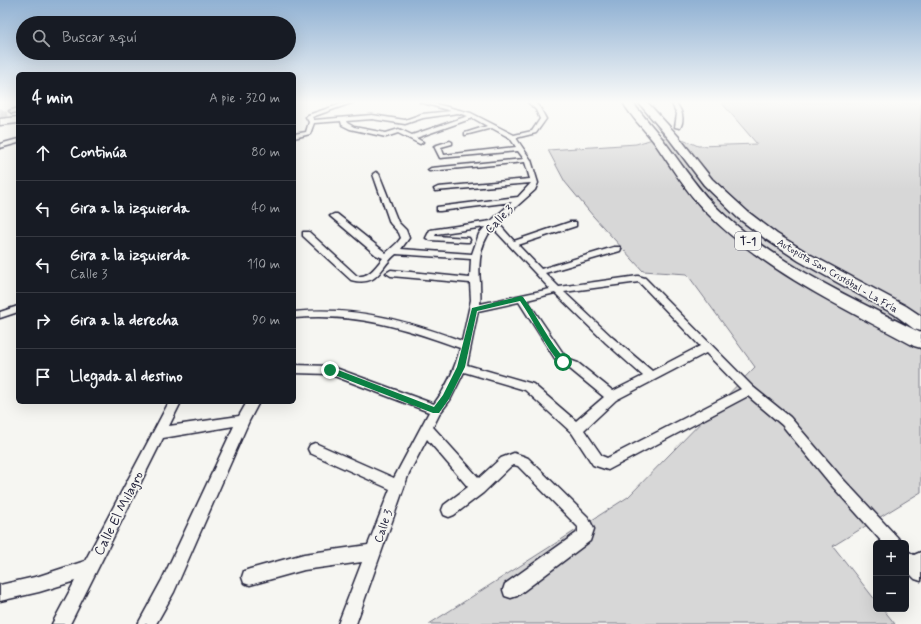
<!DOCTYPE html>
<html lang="es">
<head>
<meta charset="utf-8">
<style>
  :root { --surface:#171b24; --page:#20242c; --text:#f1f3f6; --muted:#9ea1a6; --line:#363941 }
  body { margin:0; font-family:Mynerve,sans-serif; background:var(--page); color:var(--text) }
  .controls { position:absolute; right:12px; bottom:12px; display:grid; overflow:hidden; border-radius:6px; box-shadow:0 4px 16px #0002 }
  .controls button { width:36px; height:36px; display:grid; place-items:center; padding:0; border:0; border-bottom:1px solid var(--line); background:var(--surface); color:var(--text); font:20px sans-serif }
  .stop { position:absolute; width:12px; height:12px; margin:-9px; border:3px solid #0b8043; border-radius:50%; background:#fff }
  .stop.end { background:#0b8043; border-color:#fff; box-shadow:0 1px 4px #0008 }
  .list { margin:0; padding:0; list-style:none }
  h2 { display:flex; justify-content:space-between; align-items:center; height:52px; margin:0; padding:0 16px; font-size:17px }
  h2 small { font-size:13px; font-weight:400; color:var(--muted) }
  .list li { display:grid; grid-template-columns:26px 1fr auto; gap:12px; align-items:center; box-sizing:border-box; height:56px; padding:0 16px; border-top:1px solid var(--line) }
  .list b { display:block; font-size:15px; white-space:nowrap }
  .list p { margin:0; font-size:13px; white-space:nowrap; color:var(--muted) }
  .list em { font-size:13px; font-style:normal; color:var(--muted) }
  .icon { flex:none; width:22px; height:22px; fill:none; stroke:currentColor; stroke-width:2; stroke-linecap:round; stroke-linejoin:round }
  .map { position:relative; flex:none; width:921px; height:624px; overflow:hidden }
  .search { position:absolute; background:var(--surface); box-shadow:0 4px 16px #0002; left:16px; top:16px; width:280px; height:44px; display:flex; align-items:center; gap:10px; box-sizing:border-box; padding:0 14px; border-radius:22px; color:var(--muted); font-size:15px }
  .panel { position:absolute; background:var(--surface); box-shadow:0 4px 16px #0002; left:16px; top:72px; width:280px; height:332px; border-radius:6px }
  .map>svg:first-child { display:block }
  .green { fill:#d7d7d7; stroke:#7c7c89 }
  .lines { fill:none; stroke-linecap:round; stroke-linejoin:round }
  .river { fill:#adadb3; fill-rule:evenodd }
  .minor-casing { stroke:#22223b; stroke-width:3 }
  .motorway-casing { stroke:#22223b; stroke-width:3 }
  .minor { fill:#f6f6f2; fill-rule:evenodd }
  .motorway { fill:#f6f6f2; fill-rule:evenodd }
  .route { fill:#0b8043 }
  .labels { text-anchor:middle; stroke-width:3.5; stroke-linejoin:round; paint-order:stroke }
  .far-street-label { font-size:10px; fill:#22223b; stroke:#f6f6f2 }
  .shield { fill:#f6f6f2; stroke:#626272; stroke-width:1 }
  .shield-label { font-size:11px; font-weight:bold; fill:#22223b }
  .street-label { font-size:12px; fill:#22223b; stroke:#f6f6f2 }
  .near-street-label { font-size:14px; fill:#22223b; stroke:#f6f6f2 }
</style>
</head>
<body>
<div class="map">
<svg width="921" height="624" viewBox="0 0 921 624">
  <rect width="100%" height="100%" fill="#f6f6f2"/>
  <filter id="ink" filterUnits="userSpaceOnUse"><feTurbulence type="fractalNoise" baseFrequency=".025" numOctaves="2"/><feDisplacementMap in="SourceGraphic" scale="8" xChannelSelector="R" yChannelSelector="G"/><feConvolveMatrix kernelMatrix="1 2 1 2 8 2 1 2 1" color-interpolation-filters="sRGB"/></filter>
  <g filter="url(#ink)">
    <path class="green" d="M 721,102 L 921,102 L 921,492 L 833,546 L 876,601 L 876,609 L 883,609 L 895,624 L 429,624 L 628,497 L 755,367 L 687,274 L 643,271 L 593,216 L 565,182 L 548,150 L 636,144 L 656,138 L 674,138 L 685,140 L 698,146 L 757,144 Z"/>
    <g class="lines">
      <path class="river" d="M 0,108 L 7,112 L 8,121 L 7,123 L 4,124 L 0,121 Z"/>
      <defs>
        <path id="minor" d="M 347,102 L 354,102 L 312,117 L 314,120 L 372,115 L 405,120 L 422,114 L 451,111 L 420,102 L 428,102 L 471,113 L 514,135 L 532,131 L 540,119 L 536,110 L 528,102 L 534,102 L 540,108 L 546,119 L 536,133 L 516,138 L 531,160 L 538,183 L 535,190 L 498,223 L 514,241 L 570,222 L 576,222 L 576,226 L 518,245 L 541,269 L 614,247 L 620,247 L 621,249 L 620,251 L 545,273 L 559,287 L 638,276 L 645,278 L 753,387 L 790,417 L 843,479 L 898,538 L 901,543 L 883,543 L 833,487 L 782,425 L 748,396 L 608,470 L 593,465 L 572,433 L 525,390 L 464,372 L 450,400 L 440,413 L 433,427 L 479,478 L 501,458 L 514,453 L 523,456 L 528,458 L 588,517 L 594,529 L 590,541 L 517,596 L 511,598 L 505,596 L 503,590 L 505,584 L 578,532 L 578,527 L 518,466 L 514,465 L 511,466 L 483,493 L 454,515 L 449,517 L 444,515 L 442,510 L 444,505 L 468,487 L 427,439 L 409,473 L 356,624 L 338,624 L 362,562 L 304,570 L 250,585 L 244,583 L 242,577 L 244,571 L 250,569 L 304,554 L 368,545 L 390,489 L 310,453 L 308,449 L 310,445 L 315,443 L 394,478 L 429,412 L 329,374 L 294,373 L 294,365 L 330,366 L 434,404 C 447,387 455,369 460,348 C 402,327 356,313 294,318 L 294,312 C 354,306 405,320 462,341 L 471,300 L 470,283 L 391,276 L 386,273 L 391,270 L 470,278 L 471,259 L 396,254 C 379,268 379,287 351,280 L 303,236 L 303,232 L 309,232 L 357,276 C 369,278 376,266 383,258 L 376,255 L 330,216 L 334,214 L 337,214 L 386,253 L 397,243 L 401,238 L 399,233 L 390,223 L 373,174 L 376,172 L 379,174 L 398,222 L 406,230 L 409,238 L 401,249 L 472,254 L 479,234 L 485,227 L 436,234 L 435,236 L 469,238 L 470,240 L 469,242 L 466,242 L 430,240 L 426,238 L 430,230 L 491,221 L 512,202 L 440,211 L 437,211 L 437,207 L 518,197 L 531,183 L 435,191 L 434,189 L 438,187 L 530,179 L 525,162 L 429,171 L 428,170 L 431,168 L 524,159 L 518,151 L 440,158 L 434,146 L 450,141 L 452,142 L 452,144 L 441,147 L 444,155 L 516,147 L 510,138 L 492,128 L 465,135 L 465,133 L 487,126 L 473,118 L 416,138 L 423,142 L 420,144 L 398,133 L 386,137 L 350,129 L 342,125 L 341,121 L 314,123 L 310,134 L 294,138 L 294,134 L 306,132 L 309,122 L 306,117 L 308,115 ZM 458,113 L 468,116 L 412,135 L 399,129 L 386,133 L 354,127 L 347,123 L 346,121 L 372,119 L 405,124 L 423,118 ZM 493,228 L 550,289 L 480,304 C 481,297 480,290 480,282 C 478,263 480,243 493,228 ZM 639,282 L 700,346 L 652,371 L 613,338 L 564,292 ZM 555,293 L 606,343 L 643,376 L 613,391 L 578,363 L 567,359 L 527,300 ZM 519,302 L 559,365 L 570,369 L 604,397 L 576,421 L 533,384 L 467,365 L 478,311 ZM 706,353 L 741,389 L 607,458 L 602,456 L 584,430 L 616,400 Z
          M 671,102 L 675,102 C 682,110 685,119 680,128 L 675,127 L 677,114 Z
          M 18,108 L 18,112 L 12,113 L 9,111 Z
          M 18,139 L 18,143 L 0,148 L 0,144 Z
          M 18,306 L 18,312 L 0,318 L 0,312 Z
          M 169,402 L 181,402 L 169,426 L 239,416 L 247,402 L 259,402 L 249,421 L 174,592 L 156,624 L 138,624 L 162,580 L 234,426 L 163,438 L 70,624 L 52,624 L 75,581 L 39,592 L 0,601 L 0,585 L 39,576 L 85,561 Z
          M 906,550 L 914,555 L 921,552 L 921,581 L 915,579 L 906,570 Z"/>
        <path id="motorway" d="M 623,102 L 632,102 C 641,113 651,125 661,137 C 678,159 693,183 713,204 C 771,262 848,296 921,333 L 921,348 L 914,346 C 841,306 763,271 704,210 C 685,190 670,165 654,142 C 644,129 630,116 623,102 Z
          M 638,102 L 647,102 L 678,136 L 712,179 L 748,212 L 777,234 L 811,255 L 906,306 L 921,316 L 921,331 L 914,329 L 894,314 L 799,261 L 767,240 L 738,218 L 704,185 L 670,140 Z
          M 18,117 L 18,123 L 0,125 L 0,119 Z"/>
      </defs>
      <use href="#minor" class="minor-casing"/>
      <use href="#motorway" class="motorway-casing"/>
      <use href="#minor" class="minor"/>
      <use href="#motorway" class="motorway"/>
    </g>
  </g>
  <linearGradient id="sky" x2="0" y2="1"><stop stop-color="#90b1d3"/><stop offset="0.54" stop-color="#fbfbf9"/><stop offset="1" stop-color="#fbfbf9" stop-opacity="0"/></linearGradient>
  <rect width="921" height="189" fill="url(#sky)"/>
  <path class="route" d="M 521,296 L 523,297 C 538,317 549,342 566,360 L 566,363 L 560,363 C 544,345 534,321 520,301 L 477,311 L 465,367 L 449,399 L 439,413 L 433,413 L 327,372 L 326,370 L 327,368 L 333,368 L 434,407 L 443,395 L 457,367 L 472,308 Z"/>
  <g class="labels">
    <g class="far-street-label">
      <text transform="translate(838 275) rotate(30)" y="4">Autopista San Cristóbal - La Fría</text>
    </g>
    <rect class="shield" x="735" y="232" width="26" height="18" rx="3"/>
    <g class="shield-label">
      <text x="748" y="245">T-1</text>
    </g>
    <g class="street-label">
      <text transform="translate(499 219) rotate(-45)" y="4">Calle 3</text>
      <text transform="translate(383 526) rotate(-71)" y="4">Calle 3</text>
    </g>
    <g class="near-street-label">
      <text transform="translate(118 513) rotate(-63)" y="5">Calle El Milagro</text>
    </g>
  </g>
</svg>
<div class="controls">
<button>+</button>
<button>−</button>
</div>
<div class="stop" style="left:563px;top:362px"></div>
<div class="stop end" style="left:330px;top:370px"></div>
<div class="search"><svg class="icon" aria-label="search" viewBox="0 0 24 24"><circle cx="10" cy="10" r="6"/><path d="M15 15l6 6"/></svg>Buscar aquí</div>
<section class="panel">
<h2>4 min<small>A pie · 320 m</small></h2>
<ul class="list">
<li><svg class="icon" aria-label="ahead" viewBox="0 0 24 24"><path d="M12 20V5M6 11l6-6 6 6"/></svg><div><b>Continúa</b></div><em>80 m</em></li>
<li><svg class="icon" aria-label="left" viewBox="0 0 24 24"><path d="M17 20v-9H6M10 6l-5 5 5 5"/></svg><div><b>Gira a la izquierda</b></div><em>40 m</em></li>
<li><svg class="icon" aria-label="left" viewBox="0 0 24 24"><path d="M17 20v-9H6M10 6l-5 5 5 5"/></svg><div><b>Gira a la izquierda</b><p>Calle 3</p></div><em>110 m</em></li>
<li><svg class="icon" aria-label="right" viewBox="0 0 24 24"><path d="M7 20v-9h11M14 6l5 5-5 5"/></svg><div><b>Gira a la derecha</b></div><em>90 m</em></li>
<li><svg class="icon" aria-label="arrive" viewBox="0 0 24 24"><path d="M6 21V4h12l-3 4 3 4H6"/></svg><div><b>Llegada al destino</b></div></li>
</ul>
</section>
</div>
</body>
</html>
